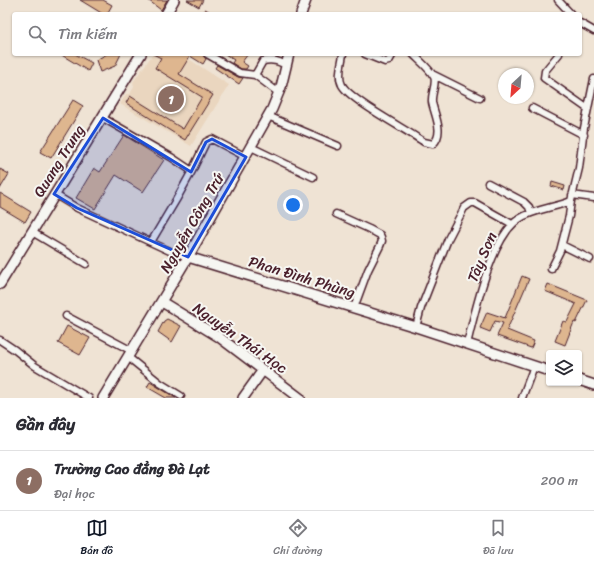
<!DOCTYPE html>
<html lang="vi">
<head>
<meta charset="utf-8">
<style>
  :root { --surface:#fff; --page:#f2f2f3; --text:#2b2b33; --muted:#7c7c81; --line:#e1e1e2; --accent:#111827 }
  body { margin:0; font-family:Sriracha,sans-serif; background:var(--page); color:var(--text) }
  .controls { position:absolute; right:12px; bottom:12px; display:grid; overflow:hidden; border-radius:4px; box-shadow:0 1px 3px #0004 }
  .controls button { width:36px; height:36px; display:grid; place-items:center; padding:0; border:0; border-bottom:1px solid var(--line); background:var(--surface); color:var(--text); font:20px sans-serif }
  .compass { position:absolute; left:498px; top:68px; width:36px; height:36px; border-radius:50%; background:var(--surface); box-shadow:0 1px 3px #0004; rotate:206deg }
  .you { position:absolute; left:293px; top:205px; width:14px; height:14px; margin:-10px; border:3px solid #fff; border-radius:50%; background:#1a73e8; box-shadow:0 0 0 6px #1a73e833 }
  .badge { display:grid; place-items:center; width:26px; height:26px; border-radius:50%; background:var(--accent); color:#fff; font-size:13px; font-weight:700 }
  .pin { position:absolute; translate:-50% -50%; border:2px solid #fff; box-shadow:0 1px 4px #0006 }
  .list { margin:0; padding:0; list-style:none }
  h2 { display:flex; justify-content:space-between; align-items:center; height:52px; margin:0; padding:0 16px; font-size:17px }
  h2 small { font-size:13px; font-weight:400; color:var(--muted) }
  .list li { display:grid; grid-template-columns:26px 1fr auto; gap:12px; align-items:center; box-sizing:border-box; height:60px; padding:0 16px; border-top:1px solid var(--line) }
  .list b { display:block; font-size:15px; white-space:nowrap }
  .list p { margin:0; font-size:13px; white-space:nowrap; color:var(--muted) }
  .list em { font-size:13px; font-style:normal; color:var(--muted) }
  .icon { flex:none; width:22px; height:22px; fill:none; stroke:currentColor; stroke-width:2; stroke-linecap:round; stroke-linejoin:round }
  .map { position:relative; flex:none; width:594px; height:398px; overflow:hidden }
  .search { position:absolute; background:var(--surface); box-shadow:0 1px 3px #0004; left:12px; right:12px; top:12px; height:44px; display:flex; align-items:center; gap:10px; box-sizing:border-box; padding:0 14px; border-radius:4px; color:var(--muted); font-size:15px }
  .sheet { height:112px; background:var(--surface) }
  nav { display:flex; justify-content:space-around; align-items:center; box-sizing:border-box; height:56px; border-top:1px solid var(--line); background:var(--surface); font-size:11px; color:var(--muted) }
  nav a { display:grid; justify-items:center; gap:2px }
  nav .on { color:var(--accent) }
  .map>svg:first-child { display:block }
  .built { fill:#ead6bf }
  .building { fill:#deb68f; stroke:#4a1f2b }
  .lines { fill:none; stroke-linecap:round; stroke-linejoin:round }
  .street-casing { stroke:#4a1f2b; stroke-width:9 }
  .secondary-casing { stroke:#4a1f2b; stroke-width:12 }
  .street { stroke:#f6f6f2; stroke-width:6 }
  .secondary { stroke:#f6f6f2; stroke-width:9 }
  .marked { fill:#1d4ed8; fill-opacity:0.2; stroke:#1d4ed8; stroke-width:3; stroke-linejoin:round }
  .labels { text-anchor:middle; stroke-width:4; stroke-linejoin:round; paint-order:stroke }
  .street-label { font-size:15px; fill:#4a1f2b; stroke:#f6f6f2 }
</style>
</head>
<body>
<div class="map">
<svg width="594" height="398" viewBox="0 0 594 398">
  <rect width="100%" height="100%" fill="#efe3d4"/>
  <filter id="ink" filterUnits="userSpaceOnUse"><feTurbulence type="fractalNoise" baseFrequency=".025" numOctaves="2"/><feDisplacementMap in="SourceGraphic" scale="8" xChannelSelector="R" yChannelSelector="G"/><feConvolveMatrix kernelMatrix="1 2 1 2 8 2 1 2 1" color-interpolation-filters="sRGB"/></filter>
  <g filter="url(#ink)">
    <path class="built" d="M 153,54 L 181,54 L 229,85 L 191,146 L 120,104 L 126,94 L 130,94 L 134,87 L 133,82 Z"/>
    <path class="building" d="M 80,0 L 103,0 L 112,5 L 107,14 L 103,14 Z
      M 148,0 L 167,0 L 161,10 Z
      M 187,0 L 203,0 L 199,7 Z
      M 205,9 L 214,14 L 202,14 Z
      M 60,54 L 75,54 L 92,63 L 88,71 Z
      M 107,54 L 121,54 L 115,66 L 100,72 L 96,60 Z
      M 153,54 L 203,54 L 206,59 L 203,64 L 190,56 L 179,74 L 213,95 L 185,140 L 126,103 L 130,96 L 183,129 L 202,97 L 155,68 L 161,58 Z
      M 225,54 L 248,54 L 242,62 L 248,66 L 246,69 L 241,69 L 232,63 L 234,60 Z
      M 217,65 L 238,77 L 243,78 L 239,84 L 215,68 Z
      M 73,100 L 83,106 L 51,158 L 40,152 Z
      M 124,135 L 164,160 L 143,192 L 116,175 L 95,209 L 76,198 L 94,168 L 100,172 Z
      M 0,169 L 9,174 L 0,189 Z
      M 552,182 L 565,186 L 564,190 L 551,186 Z
      M 0,193 L 31,212 L 25,222 L 0,207 Z
      M 522,276 L 529,279 L 507,330 L 534,341 L 531,348 L 497,336 L 503,323 L 495,321 L 490,332 L 480,328 L 487,312 L 505,318 Z
      M 548,284 L 587,300 L 576,323 L 574,322 L 565,345 L 555,341 L 563,321 L 567,322 L 576,304 L 545,291 Z
      M 167,319 L 181,326 L 172,342 L 158,332 L 164,321 Z
      M 67,326 L 90,338 L 80,355 L 58,343 Z
      M 150,382 L 158,387 L 176,398 L 166,398 L 147,387 Z"/>
    <g class="lines">
      <defs>
        <path id="street" d="M 558,0 L 571,14
          M 580,23 L 594,31
          M 207,54 L 240,73 L 255,75
          M 343,54 C 342,63 337,76 342,85 C 350,100 407,130 424,142 L 433,144 C 445,133 434,114 432,102 C 431,94 437,83 434,77 C 431,70 419,60 413,54
          M 365,54 L 385,62 L 389,61 L 393,54
          M 559,54 L 545,71 L 544,78 L 588,109
          M 432,74 L 480,98
          M 279,93 L 255,75 L 263,61 C 273,59 278,61 286,65
          M 532,108 L 584,135
          M 268,116 L 338,146
          M 103,118 L 171,157 L 192,171 L 176,200 L 151,242
          M 251,147 L 313,177
          M 192,171 L 206,142 L 212,139 L 246,157
          M 488,183 L 524,202 L 529,207 L 531,213
          M 54,194 L 77,208 L 172,252 L 188,257
          M 572,195 L 594,198
          M 336,214 L 369,229 L 380,235 L 381,237 L 382,241 L 380,246 L 368,270 L 354,308
          M 32,232 L 86,264
          M 562,245 L 590,259
          M 551,269 L 560,251 L 569,216 L 571,201 L 579,168 L 584,128 L 594,79
          M 66,316 L 132,351
          M 416,327 L 421,308 L 448,239 L 464,208 L 471,203 L 475,203 L 512,224
          M 0,340 L 15,350 L 35,366 L 89,398
          M 467,344 C 475,312 491,237 519,219 C 534,209 554,208 571,201
          M 128,357 L 160,383 L 181,396
          M 522,398 L 534,366"/>
        <path id="secondary" d="M 166,14 L 174,0
          M 301,14 L 306,0
          M 188,257 L 416,327 L 549,371
          M 0,284 L 141,54
          M 162,302 L 219,337 L 300,398
          M 579,380 L 594,385
          M 103,398 L 188,257 L 272,109 L 281,87 L 289,54
          M 243,398 L 263,370"/>
      </defs>
      <use href="#street" class="street-casing"/>
      <use href="#secondary" class="secondary-casing"/>
      <use href="#street" class="street"/>
      <use href="#secondary" class="secondary"/>
    </g>
  </g>
  <path class="marked" d="M 103,118 L 191,172 L 206,142 L 212,139 L 246,157 L 188,257 L 77,208 L 54,194 Z"/>
  <g class="labels">
    <g class="street-label">
      <text transform="translate(59 161) rotate(-58)" y="5">Quang Trung</text>
      <text transform="translate(192 223) rotate(-60)" y="5">Nguyễn Công Trứ</text>
      <text transform="translate(482 257) rotate(-67)" y="5">Tây Sơn</text>
      <text transform="translate(302 277) rotate(17)" y="5">Phan Đình Phùng</text>
      <text transform="translate(240 338) rotate(35)" y="5">Nguyễn Thái Học</text>
    </g>
  </g>
</svg>
<div class="controls">
<button><svg class="icon" aria-label="layers" viewBox="0 0 24 24"><path d="M12 4l9 5-9 5-9-5zM3 14l9 5 9-5"/></svg></button>
</div>
<svg class="compass" viewBox="-18 -18 36 36"><path d="M0-13l5 13h-10z" fill="#e53935"/><path d="M0 13l5-13h-10z" fill="#7c7c81"/></svg>
<div class="you"></div>
<div class="pin badge" style="left:171px;top:99px;background:#8d6e63">1</div>
<div class="search"><svg class="icon" aria-label="search" viewBox="0 0 24 24"><circle cx="10" cy="10" r="6"/><path d="M15 15l6 6"/></svg>Tìm kiếm</div>
</div>
<section class="sheet">
<h2>Gần đây<small></small></h2>
<ul class="list">
<li><span class="badge" style="background:#8d6e63">1</span><div><b>Trường Cao đẳng Đà Lạt</b><p>Đại học</p></div><em>200 m</em></li>
</ul>
</section>
<nav>
<a class="on"><svg class="icon" aria-label="map" viewBox="0 0 24 24"><path d="M3 6l6-2 6 2 6-2v14l-6 2-6-2-6 2zM9 4v14M15 6v14"/></svg>Bản đồ</a>
<a><svg class="icon" aria-label="directions" viewBox="0 0 24 24"><path d="M12 3l9 9-9 9-9-9zM9 14v-3h6M13 9l2 2-2 2"/></svg>Chỉ đường</a>
<a><svg class="icon" aria-label="saved" viewBox="0 0 24 24"><path d="M7 4h10v16l-5-4-5 4z"/></svg>Đã lưu</a>
</nav>
</body>
</html>
